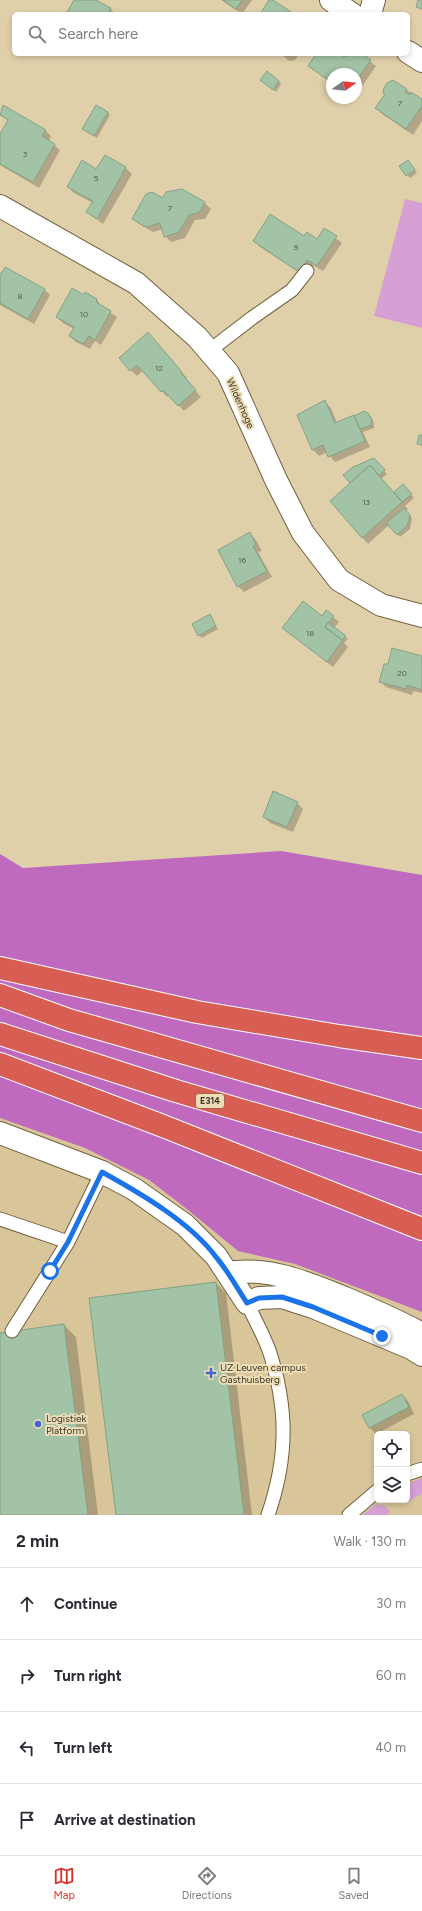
<!DOCTYPE html>
<html lang="en">
<head>
<meta charset="utf-8">
<style>
  :root { --surface:#fff; --page:#f7f7f7; --text:#2b2b33; --muted:#7c7c81; --line:#e1e1e2; --accent:#d93025 }
  body { margin:0; font-family:Figtree,sans-serif; background:var(--page); color:var(--text) }
  .controls { position:absolute; right:12px; bottom:12px; display:grid; overflow:hidden; border-radius:6px; box-shadow:0 2px 6px #0003 }
  .controls button { width:36px; height:36px; display:grid; place-items:center; padding:0; border:0; border-bottom:1px solid var(--line); background:var(--surface); color:var(--text); font:20px sans-serif }
  .compass { position:absolute; left:326px; top:68px; width:36px; height:36px; border-radius:50%; background:var(--surface); box-shadow:0 2px 6px #0003; rotate:76deg }
  .stop { position:absolute; width:12px; height:12px; margin:-9px; border:3px solid #1a73e8; border-radius:50%; background:#fff }
  .stop.end { background:#1a73e8; border-color:#fff; box-shadow:0 1px 4px #0008 }
  .list { margin:0; padding:0; list-style:none }
  h2 { display:flex; justify-content:space-between; align-items:center; height:52px; margin:0; padding:0 16px; font-size:17px }
  h2 small { font-size:13px; font-weight:400; color:var(--muted) }
  .list li { display:grid; grid-template-columns:26px 1fr auto; gap:12px; align-items:center; box-sizing:border-box; height:72px; padding:0 16px; border-top:1px solid var(--line) }
  .list b { display:block; font-size:15px; white-space:nowrap }
  .list em { font-size:13px; font-style:normal; color:var(--muted) }
  .icon { flex:none; width:22px; height:22px; fill:none; stroke:currentColor; stroke-width:2; stroke-linecap:round; stroke-linejoin:round }
  .map { position:relative; flex:none; width:422px; height:1515px; overflow:hidden }
  .search { position:absolute; background:var(--surface); box-shadow:0 2px 6px #0003; left:12px; right:12px; top:12px; height:44px; display:flex; align-items:center; gap:10px; box-sizing:border-box; padding:0 14px; border-radius:6px; color:var(--muted); font-size:15px }
  .sheet { height:340px; background:var(--surface) }
  nav { display:flex; justify-content:space-around; align-items:center; box-sizing:border-box; height:56px; border-top:1px solid var(--line); background:var(--surface); font-size:11px; color:var(--muted) }
  nav a { display:grid; justify-items:center; gap:2px }
  nav .on { color:var(--accent) }
  .map>svg:first-child { display:block }
  .built { fill:#d8c599; fill-rule:evenodd }
  .green { fill:#d6a0d4 }
  .forest { fill:#bf6abe }
  .shadow { fill:#0003 }
  .building { fill:#a3c3a6; stroke:#83a286 }
  .lines { fill:none; stroke-linecap:round; stroke-linejoin:round }
  .lane-casing { stroke:#70613f; stroke-width:15 }
  .street-casing { stroke:#70613f; stroke-width:24 }
  .highway-casing { stroke:#fff; stroke-width:24 }
  .lane { stroke:#fff; stroke-width:13 }
  .street { stroke:#fff; stroke-width:22 }
  .highway { stroke:#d85e53; stroke-width:22 }
  .route { stroke:#1a73e8; stroke-width:5 }
  .poi-dot { fill:#4364d7; stroke:#edddb7; stroke-width:1.5 }
  .labels { text-anchor:middle; stroke-width:4; stroke-linejoin:round; paint-order:stroke }
  .number-label { font-size:8px; fill:#575a48 }
  .shield { fill:#edddb7; stroke:#726953; stroke-width:1 }
  .shield-label { font-size:9px; font-weight:bold; fill:#3e3728 }
  .street-label { font-size:10px; fill:#3e3728; stroke:#edddb7 }
  .poi-label { font-size:10px; fill:#3e3728; stroke:#edddb7; text-anchor:start }
</style>
</head>
<body>
<div class="map">
<svg width="422" height="1515" viewBox="0 0 422 1515">
  <rect width="100%" height="100%" fill="#e0d0aa"/>
  <path class="built" d="M 0,1118 L 85,1148 L 149,1180 L 183,1206 L 238,1251 L 295,1264 L 422,1312 L 422,1515 L 0,1515 ZM 377,1434 L 407,1434 L 407,1500 L 377,1500 Z"/>
  <path class="green" d="M 405,199 L 422,203 L 422,328 L 374,316 Z
    M 422,1478 L 422,1493 L 408,1502 L 407,1484 Z
    M 374,1505 C 381,1504 388,1505 390,1513 L 386,1515 L 363,1515 Z"/>
  <path class="forest" d="M 281,851 L 422,875 L 422,1312 L 295,1264 L 238,1251 L 183,1206 L 149,1180 L 85,1148 L 0,1118 L 0,854 L 23,868 Z"/>
  <path class="shadow" d="M 75,0 L 94,0 L 111,9 L 115,14 L 67,14 Z
    M 221,0 L 252,0 L 242,14 Z
    M 281,54 L 299,54 L 295,60 L 289,61 Z
    M 318,54 L 338,54 L 344,58 L 353,54 L 360,54 L 376,66 L 356,95 L 356,74 L 332,74 L 332,90 L 332,83 L 309,66 Z
    M 279,81 L 281,84 L 276,92 L 265,83 Z
    M 393,81 L 422,100 L 422,121 L 413,135 L 382,114 L 376,108 Z
    M 342,98 L 354,98 L 350,104 Z
    M 4,107 L 45,130 L 51,136 L 49,141 L 60,150 L 39,188 L 0,165 L 0,136 L 9,121 L 0,114 Z
    M 108,112 L 110,115 L 97,138 L 83,128 Z
    M 105,156 L 126,168 L 132,174 L 103,224 L 87,212 L 93,203 L 74,193 L 68,187 L 97,170 Z
    M 411,164 L 417,173 L 410,178 L 400,166 Z
    M 182,190 L 205,203 L 211,209 L 205,219 L 195,220 L 185,238 L 171,242 L 165,236 L 163,229 L 153,232 L 139,224 L 133,219 L 163,200 Z
    M 324,229 L 342,243 L 323,271 L 313,265 L 306,277 L 260,247 L 254,241 L 305,237 L 318,240 Z
    M 0,277 L 44,289 L 50,295 L 34,324 L 0,305 Z
    M 85,294 L 97,300 L 102,307 L 117,317 L 101,345 L 95,341 L 90,349 L 76,342 L 70,336 L 74,329 L 63,323 L 57,317 Z
    M 153,340 L 187,378 L 186,379 L 201,397 L 184,411 L 169,395 L 167,397 L 162,391 L 143,370 L 137,376 L 131,370 Z
    M 325,402 L 331,408 L 337,423 L 354,417 L 369,415 L 372,418 L 374,424 L 374,428 L 363,432 L 370,447 L 335,462 L 327,452 L 319,456 L 313,450 L 298,416 Z
    M 377,462 L 387,474 L 381,479 L 394,493 L 403,486 L 414,498 L 405,506 L 408,509 L 406,511 L 412,518 L 410,529 L 400,537 L 389,525 L 368,544 L 331,501 Z
    M 250,534 L 256,540 L 262,551 L 258,552 L 272,577 L 244,592 L 238,586 Z
    M 209,616 L 218,629 L 202,638 L 199,635 Z
    M 322,617 L 333,617 L 339,622 L 334,628 L 348,639 L 344,643 L 348,647 L 333,667 L 283,628 Z
    M 422,657 L 422,693 L 413,691 L 412,695 L 386,687 L 380,681 Z
    M 297,803 L 303,809 L 293,832 L 270,823 L 264,817 Z
    M 216,1283 L 226,1293 L 252,1515 L 117,1515 Z
    M 64,1325 L 76,1337 L 98,1515 L 0,1515 L 0,1334 Z
    M 402,1395 L 408,1401 L 414,1414 L 376,1434 L 370,1428 L 363,1415 Z"/>
  <path class="building" d="M 74,0 L 96,0 L 111,8 L 108,14 L 66,14 Z
    M 223,0 L 242,0 L 236,9 Z
    M 269,0 L 273,0 L 294,14 L 260,14 Z
    M 418,0 L 422,0 L 422,9 L 416,7 Z
    M 316,54 L 340,54 L 344,57 L 352,54 L 362,54 L 371,60 L 356,81 L 356,74 L 332,74 L 332,90 L 328,87 L 331,82 L 308,66 Z
    M 267,71 L 279,81 L 273,90 L 260,80 Z
    M 393,80 L 407,89 L 405,92 L 410,95 L 411,92 L 422,99 L 422,106 L 406,129 L 375,108 L 385,94 L 383,93 L 384,88 L 387,83 Z
    M 3,105 L 46,130 L 42,136 L 55,144 L 33,182 L 0,164 L 0,134 L 8,120 L 0,115 Z
    M 96,105 L 108,112 L 94,136 L 82,129 Z
    M 105,155 L 126,167 L 97,219 L 86,212 L 93,201 L 67,187 L 82,160 L 96,169 Z
    M 408,160 L 415,170 L 406,176 L 399,166 Z
    M 182,189 L 205,202 L 199,213 L 189,215 L 179,232 L 164,237 L 160,223 L 146,227 L 132,219 L 146,194 L 152,192 L 163,198 L 166,192 Z
    M 270,214 L 304,236 L 307,232 L 317,239 L 324,228 L 337,236 L 317,266 L 307,260 L 299,272 L 253,241 Z
    M 5,267 L 45,289 L 28,319 L 0,303 L 0,275 Z
    M 72,288 L 84,295 L 85,292 L 97,299 L 96,302 L 111,311 L 95,340 L 89,336 L 83,344 L 69,336 L 74,327 L 56,317 Z
    M 148,332 L 182,372 L 181,373 L 196,390 L 178,406 L 163,390 L 161,392 L 137,365 L 130,371 L 119,358 Z
    M 325,400 L 335,423 L 354,415 L 365,441 L 328,457 L 323,445 L 312,450 L 297,415 Z
    M 364,411 L 369,414 L 372,421 L 371,425 L 360,429 L 354,416 Z
    M 419,435 L 422,435 L 422,445 L 417,444 Z
    M 374,458 L 385,470 L 379,476 L 370,465 L 350,483 L 343,475 L 353,467 Z
    M 370,465 L 402,502 L 362,538 L 330,501 Z
    M 403,484 L 412,494 L 402,502 L 394,492 Z
    M 404,508 L 410,515 L 407,526 L 397,535 L 386,523 Z
    M 250,532 L 256,545 L 253,546 L 267,571 L 237,587 L 218,550 Z
    M 303,601 L 322,616 L 326,610 L 334,616 L 325,627 L 342,640 L 344,638 L 327,662 L 282,628 Z
    M 210,614 L 216,626 L 198,636 L 192,624 Z
    M 328,622 L 346,636 L 342,640 L 325,627 Z
    M 392,648 L 422,656 L 422,690 L 407,685 L 406,689 L 379,682 L 384,664 L 388,664 Z
    M 273,791 L 298,802 L 287,827 L 263,817 Z
    M 216,1282 L 244,1515 L 116,1515 L 89,1298 Z
    M 64,1324 L 88,1515 L 0,1515 L 0,1333 Z
    M 402,1394 L 409,1407 L 369,1428 L 362,1415 Z"/>
  <g class="lines">
    <defs>
      <path id="lane" d="M 209,351 L 252,318 L 292,290 L 307,271
        M 0,1219 L 68,1242 L 102,1172
        M 247,1303 C 254,1318 263,1334 269,1350 C 288,1408 288,1457 268,1515
        M 12,1331 L 68,1242
        M 407,1474 L 422,1469
        M 349,1515 L 377,1491"/>
      <path id="street" d="M 331,0 L 352,14
        M 370,14 L 374,0
        M 408,52 L 422,61
        M 0,206 L 136,283 L 197,337 L 228,373 L 276,480 L 303,533 L 339,580 L 381,605 L 422,616
        M 0,1133 L 102,1172 L 134,1189 L 185,1225 L 216,1256 L 247,1303 L 259,1298 L 282,1297 L 313,1307 L 411,1348 L 422,1355
        M 227,1273 C 268,1266 308,1283 345,1298 C 371,1309 397,1320 422,1334"/>
      <path id="highway" d="M 0,968 L 197,1012 L 339,1036 L 422,1048
        M 0,995 L 69,1020 L 422,1121
        M 0,1034 L 176,1091 L 422,1163
        M 0,1064 L 163,1126 L 422,1229"/>
    </defs>
    <use href="#lane" class="lane-casing"/>
    <use href="#street" class="street-casing"/>
    <use href="#highway" class="highway-casing"/>
    <use href="#lane" class="lane"/>
    <use href="#street" class="street"/>
    <use href="#highway" class="highway"/>
  </g>
  <g class="lines">
    <path class="route" d="M 50,1271 L 68,1242 L 102,1172 C 140,1193 190,1222 216,1257 C 228,1271 237,1288 247,1303 L 259,1298 L 282,1297 L 313,1307 L 382,1336"/>
  </g>
  <g class="poi-dot">
    <path d="M209 1367h4v4h4v4h-4v4h-4v-4h-4v-4h4z"/>
    <circle cx="38" cy="1424" r="4"/>
  </g>
  <g class="labels">
    <g class="number-label">
      <text x="400" y="106">7</text>
      <text x="25" y="157">3</text>
      <text x="96" y="181">5</text>
      <text x="170" y="211">7</text>
      <text x="296" y="250">9</text>
      <text x="20" y="299">8</text>
      <text x="84" y="317">10</text>
      <text x="159" y="371">12</text>
      <text x="366" y="505">13</text>
      <text x="242" y="563">16</text>
      <text x="310" y="636">18</text>
      <text x="402" y="676">20</text>
    </g>
    <rect class="shield" x="196" y="1094" width="28" height="14" rx="3"/>
    <g class="shield-label">
      <text x="210" y="1104">E314</text>
    </g>
    <g class="street-label">
      <text transform="translate(241 403) rotate(66)" y="4">Wildenhoge</text>
    </g>
    <g class="poi-label">
      <text x="220" y="1371">UZ Leuven campus<tspan x="220" dy="12">Gasthuisberg</tspan></text>
      <text x="46" y="1422">Logistiek<tspan x="46" dy="12">Platform</tspan></text>
    </g>
  </g>
</svg>
<div class="controls">
<button><svg class="icon" aria-label="locate" viewBox="0 0 24 24"><circle cx="12" cy="12" r="6"/><path d="M12 2v4M12 18v4M2 12h4M18 12h4"/></svg></button>
<button><svg class="icon" aria-label="layers" viewBox="0 0 24 24"><path d="M12 4l9 5-9 5-9-5zM3 14l9 5 9-5"/></svg></button>
</div>
<svg class="compass" viewBox="-18 -18 36 36"><path d="M0-13l5 13h-10z" fill="#e53935"/><path d="M0 13l5-13h-10z" fill="#7c7c81"/></svg>
<div class="stop" style="left:50px;top:1271px"></div>
<div class="stop end" style="left:382px;top:1336px"></div>
<div class="search"><svg class="icon" aria-label="search" viewBox="0 0 24 24"><circle cx="10" cy="10" r="6"/><path d="M15 15l6 6"/></svg>Search here</div>
</div>
<section class="sheet">
<h2>2 min<small>Walk · 130 m</small></h2>
<ul class="list">
<li><svg class="icon" aria-label="ahead" viewBox="0 0 24 24"><path d="M12 20V5M6 11l6-6 6 6"/></svg><div><b>Continue</b></div><em>30 m</em></li>
<li><svg class="icon" aria-label="right" viewBox="0 0 24 24"><path d="M7 20v-9h11M14 6l5 5-5 5"/></svg><div><b>Turn right</b></div><em>60 m</em></li>
<li><svg class="icon" aria-label="left" viewBox="0 0 24 24"><path d="M17 20v-9H6M10 6l-5 5 5 5"/></svg><div><b>Turn left</b></div><em>40 m</em></li>
<li><svg class="icon" aria-label="arrive" viewBox="0 0 24 24"><path d="M6 21V4h12l-3 4 3 4H6"/></svg><div><b>Arrive at destination</b></div></li>
</ul>
</section>
<nav>
<a class="on"><svg class="icon" aria-label="map" viewBox="0 0 24 24"><path d="M3 6l6-2 6 2 6-2v14l-6 2-6-2-6 2zM9 4v14M15 6v14"/></svg>Map</a>
<a><svg class="icon" aria-label="directions" viewBox="0 0 24 24"><path d="M12 3l9 9-9 9-9-9zM9 14v-3h6M13 9l2 2-2 2"/></svg>Directions</a>
<a><svg class="icon" aria-label="saved" viewBox="0 0 24 24"><path d="M7 4h10v16l-5-4-5 4z"/></svg>Saved</a>
</nav>
</body>
</html>
